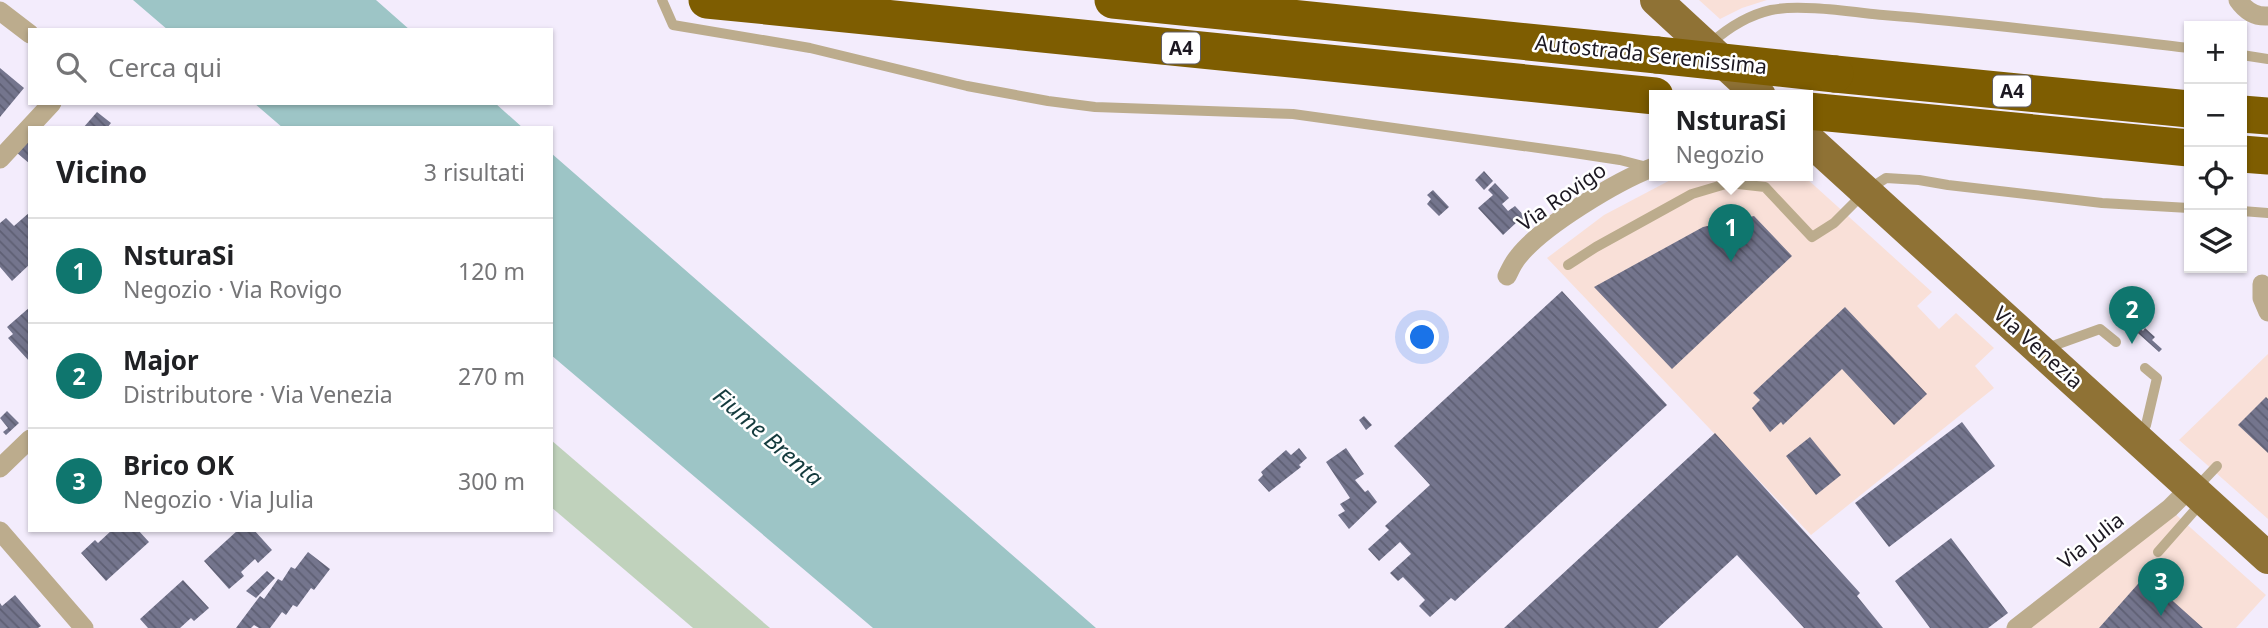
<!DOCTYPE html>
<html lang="it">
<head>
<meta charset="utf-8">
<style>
  :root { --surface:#fff; --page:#f2f2f2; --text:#202124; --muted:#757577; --line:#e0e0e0; --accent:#0f766e }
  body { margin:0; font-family:"Noto Sans",sans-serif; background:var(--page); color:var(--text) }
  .controls { position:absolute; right:21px; top:21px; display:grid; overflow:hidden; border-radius:0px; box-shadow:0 2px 5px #0004 }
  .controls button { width:63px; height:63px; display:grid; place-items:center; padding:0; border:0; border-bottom:2px solid var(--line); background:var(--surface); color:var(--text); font:35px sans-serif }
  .you { position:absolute; left:1423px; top:338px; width:24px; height:24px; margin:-18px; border:5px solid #fff; border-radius:50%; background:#1a73e8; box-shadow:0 0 0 10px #1a73e833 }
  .badge { display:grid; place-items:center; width:46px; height:46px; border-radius:50%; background:var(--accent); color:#fff; font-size:23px; font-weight:700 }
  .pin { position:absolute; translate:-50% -58px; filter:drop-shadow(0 2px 4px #0008) }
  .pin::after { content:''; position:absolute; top:37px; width:24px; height:21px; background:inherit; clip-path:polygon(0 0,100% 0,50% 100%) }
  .popup { position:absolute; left:1649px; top:90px; width:164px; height:91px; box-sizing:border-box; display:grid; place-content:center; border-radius:0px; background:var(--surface); filter:drop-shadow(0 2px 5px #0005); font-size:23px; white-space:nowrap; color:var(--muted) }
  .popup b { font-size:26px; color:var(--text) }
  .popup::after { content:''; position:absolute; left:50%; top:100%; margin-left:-14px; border:14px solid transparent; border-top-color:var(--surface) }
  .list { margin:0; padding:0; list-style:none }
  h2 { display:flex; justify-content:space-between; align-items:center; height:91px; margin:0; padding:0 28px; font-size:30px }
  h2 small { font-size:23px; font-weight:400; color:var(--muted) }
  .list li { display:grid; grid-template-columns:46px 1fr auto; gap:21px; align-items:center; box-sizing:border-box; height:105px; padding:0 28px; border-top:2px solid var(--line) }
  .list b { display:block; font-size:26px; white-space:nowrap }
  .list p { margin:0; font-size:23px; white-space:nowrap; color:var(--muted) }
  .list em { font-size:23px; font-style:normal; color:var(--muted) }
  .icon { flex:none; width:38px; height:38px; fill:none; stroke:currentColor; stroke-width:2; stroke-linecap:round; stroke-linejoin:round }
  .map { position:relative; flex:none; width:2268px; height:628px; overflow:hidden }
  .search { position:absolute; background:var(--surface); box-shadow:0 2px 5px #0004; left:28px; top:28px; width:525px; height:77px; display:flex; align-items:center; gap:18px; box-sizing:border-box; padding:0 24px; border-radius:0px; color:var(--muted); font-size:26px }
  .panel { position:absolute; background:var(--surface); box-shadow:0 2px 5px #0004; left:28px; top:126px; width:525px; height:406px; border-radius:0px }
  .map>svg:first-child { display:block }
  .commercial { fill:#f9e0d8 }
  .grass { fill:#c0d2bc }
  .water { fill:#9dc5c6 }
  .building { fill:url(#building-back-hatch) }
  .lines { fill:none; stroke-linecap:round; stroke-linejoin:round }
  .lane { stroke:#bcac8d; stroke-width:10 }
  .street { stroke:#bcac8d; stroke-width:19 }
  .primary { stroke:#8f7235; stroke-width:32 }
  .highway { stroke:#7e5d01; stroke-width:37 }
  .highway-bridge { stroke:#7e5d01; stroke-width:37 }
  .labels { text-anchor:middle; stroke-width:5; stroke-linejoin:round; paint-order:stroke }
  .shield { fill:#fff; stroke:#605d64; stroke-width:2 }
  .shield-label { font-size:19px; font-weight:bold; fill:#1c1821 }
  .street-label { font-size:21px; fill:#1c1821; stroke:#fff }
  .water-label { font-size:23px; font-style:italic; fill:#143b3d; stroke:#fff }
</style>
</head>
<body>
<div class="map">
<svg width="2268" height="628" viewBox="0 0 2268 628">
  <defs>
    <pattern id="building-back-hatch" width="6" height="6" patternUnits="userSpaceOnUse" patternTransform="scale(1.75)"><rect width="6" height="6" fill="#74758d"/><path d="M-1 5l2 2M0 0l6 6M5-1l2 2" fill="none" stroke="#5e5f73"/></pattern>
  </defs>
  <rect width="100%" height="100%" fill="#f3ecfc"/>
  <path class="commercial" d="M 1699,0 L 1767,0 L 1742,8 L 1720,19 Z
    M 1678,176 L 1806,178 L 1932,292 L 1917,306 L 1939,329 L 1956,313 L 1994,348 L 1975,366 L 1994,388 L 1811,535 L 1547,258 L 1604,215 Z
    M 2268,354 L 2268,519 L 2179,440 Z
    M 2173,512 L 2266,595 L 2236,628 L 2026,628 Z"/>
  <path class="grass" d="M 551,440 L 770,628 L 693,628 L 551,507 Z"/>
  <path class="water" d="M 133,0 L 376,0 L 410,30 L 168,30 Z
    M 254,103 L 495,103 L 523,128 L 283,128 Z
    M 551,153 L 1096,628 L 873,628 L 551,355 Z"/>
  <path class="building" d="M 0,68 L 24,88 L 0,117 Z
    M 97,112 L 111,123 L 107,128 L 83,128 Z
    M 30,136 L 30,164 L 16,152 Z
    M 1484,171 L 1493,181 L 1484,190 L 1475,180 Z
    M 1495,183 L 1509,198 L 1502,204 L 1508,211 L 1515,206 L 1528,220 L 1522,227 L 1517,222 L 1503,235 L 1478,208 L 1493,195 L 1488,190 Z
    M 1433,190 L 1449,207 L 1439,216 L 1427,204 L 1431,199 L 1427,195 Z
    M 30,212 L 30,264 L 12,281 L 0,267 L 0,223 L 6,218 L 14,226 Z
    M 1754,216 L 1792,256 L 1672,369 L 1594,287 L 1703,227 Z
    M 1562,291 L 1667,405 L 1455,601 L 1451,598 L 1430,617 L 1419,606 L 1425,600 L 1403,577 L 1398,581 L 1390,573 L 1411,554 L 1400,542 L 1379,561 L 1368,549 L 1389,530 L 1385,526 L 1430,485 L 1394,446 Z
    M 30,307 L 30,362 L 8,338 L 13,334 L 7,327 Z
    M 1845,307 L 1927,394 L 1894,425 L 1842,369 L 1783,425 L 1781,422 L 1770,432 L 1752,408 L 1760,400 L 1753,393 Z
    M 2133,322 L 2143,331 L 2145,328 L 2155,337 L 2152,340 L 2162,349 L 2159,352 L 2130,326 Z
    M 2266,397 L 2268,399 L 2268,453 L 2238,425 Z
    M 7,411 L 19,423 L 6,435 L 3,432 L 8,428 L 0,418 Z
    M 1364,416 L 1372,425 L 1366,430 L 1359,420 Z
    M 1962,422 L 1995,466 L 1889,547 L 1855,503 Z
    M 1715,433 L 1860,593 L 1857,596 L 1883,628 L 1804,628 L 1737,555 L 1658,628 L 1504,628 Z
    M 1810,437 L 1841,475 L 1816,495 L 1786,456 Z
    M 1299,448 L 1307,458 L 1299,465 L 1301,467 L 1269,492 L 1258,480 L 1263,475 L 1261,472 L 1286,450 L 1291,455 Z
    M 1346,448 L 1364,474 L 1355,480 L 1365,492 L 1368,490 L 1377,502 L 1349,529 L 1338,515 L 1345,511 L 1340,504 L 1350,498 L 1326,462 Z
    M 112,530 L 138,530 L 149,542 L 106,581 L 81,553 L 95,540 L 98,543 Z
    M 238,530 L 254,530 L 272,550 L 258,563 L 255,559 L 241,572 L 244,576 L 229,589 L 204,561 Z
    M 1951,538 L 2008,613 L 1988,628 L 1930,628 L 1895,581 Z
    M 308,552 L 330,569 L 314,590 L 311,588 L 297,607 L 293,605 L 286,615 L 282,612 L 270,628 L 259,628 L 254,625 L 251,628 L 236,628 L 260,596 L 264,599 L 278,579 L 282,581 L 291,567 L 295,569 Z
    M 267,571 L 275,578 L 256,598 L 246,591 Z
    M 2145,576 L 2203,628 L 2099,628 Z
    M 183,580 L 209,608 L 194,621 L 191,618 L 180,628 L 148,628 L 140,619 Z
    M 15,595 L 41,626 L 38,628 L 0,628 L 0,603 L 2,606 Z"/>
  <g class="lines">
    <path class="lane" d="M 662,0 L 673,25 L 810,48 L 967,86 L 1048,101 L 1095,107 L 1293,114 L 1574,153 L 1620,160 L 1647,167
      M 1711,43 C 1728,28 1749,15 1771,10 C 1800,4 1852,12 1883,15 C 1985,23 2087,36 2189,48
      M 2242,55 L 2268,59
      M 2242,211 L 2268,213
      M 1568,265 L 1596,247 L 1692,194 L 1729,183 L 1765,187 L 1812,237 L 1834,223 L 1866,191 L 1886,178 L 1919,180 L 1948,185 L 2102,203 L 2189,208
      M 2047,348 L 2100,329 L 2116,342
      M 2140,436 L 2146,425 L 2157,378 L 2145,368
      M 2197,487 L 2217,466
      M 2158,552 L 2202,502"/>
    <path class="street" d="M 2238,0 C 2245,10 2255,17 2268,16
      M 0,11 L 30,34
      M 0,159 L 52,103
      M 1507,276 C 1510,270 1513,263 1518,257 C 1542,226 1617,181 1654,167
      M 2262,284 L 2262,298 L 2268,312
      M 0,468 L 30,439
      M 0,531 L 84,628
      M 2016,628 L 2170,508 L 2191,487"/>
    <path class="primary" d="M 1656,0 L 1760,96
      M 1808,139 L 2268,558"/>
    <path class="highway" d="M 707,0 L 1655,96
      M 1113,0 L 1657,55
      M 1835,74 L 2189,109
      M 1808,111 L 2189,148
      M 2242,114 L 2268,116
      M 2242,154 L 2268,156"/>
    <path class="highway-bridge" d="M 1657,55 L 1835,74"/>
  </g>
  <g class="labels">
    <g class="shield">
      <rect x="1162" y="32.5" width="38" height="31" rx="5"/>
      <rect x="1993" y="75.5" width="38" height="31" rx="5"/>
    </g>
    <g class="shield-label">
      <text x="1181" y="55">A4</text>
      <text x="2012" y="98">A4</text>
    </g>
    <g class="street-label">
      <text transform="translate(1651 55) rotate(6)" y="7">Autostrada Serenissima</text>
      <text transform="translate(1562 197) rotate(-35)" y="7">Via Rovigo</text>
      <text transform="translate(2038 348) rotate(42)" y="7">Via Venezia</text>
      <text transform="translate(2091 541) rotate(-38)" y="7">Via Julia</text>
    </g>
    <g class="water-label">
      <text transform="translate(768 437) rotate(41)" y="8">Fiume Brenta</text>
    </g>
  </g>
</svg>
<div class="controls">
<button>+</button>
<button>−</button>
<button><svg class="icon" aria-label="locate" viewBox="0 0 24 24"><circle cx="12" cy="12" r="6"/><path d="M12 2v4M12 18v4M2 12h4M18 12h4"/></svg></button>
<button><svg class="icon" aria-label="layers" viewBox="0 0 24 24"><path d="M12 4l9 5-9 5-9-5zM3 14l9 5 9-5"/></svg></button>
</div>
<div class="you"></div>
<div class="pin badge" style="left:1731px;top:262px">1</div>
<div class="popup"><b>NsturaSi</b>Negozio</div>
<div class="pin badge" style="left:2132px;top:344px">2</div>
<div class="pin badge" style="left:2161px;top:616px">3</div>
<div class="search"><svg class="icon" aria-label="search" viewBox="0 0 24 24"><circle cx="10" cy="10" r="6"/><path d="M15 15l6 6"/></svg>Cerca qui</div>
<section class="panel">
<h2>Vicino<small>3 risultati</small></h2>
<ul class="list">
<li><span class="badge">1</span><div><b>NsturaSi</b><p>Negozio · Via Rovigo</p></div><em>120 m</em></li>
<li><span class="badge">2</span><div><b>Major</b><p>Distributore · Via Venezia</p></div><em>270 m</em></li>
<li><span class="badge">3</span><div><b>Brico OK</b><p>Negozio · Via Julia</p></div><em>300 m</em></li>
</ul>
</section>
</div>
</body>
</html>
